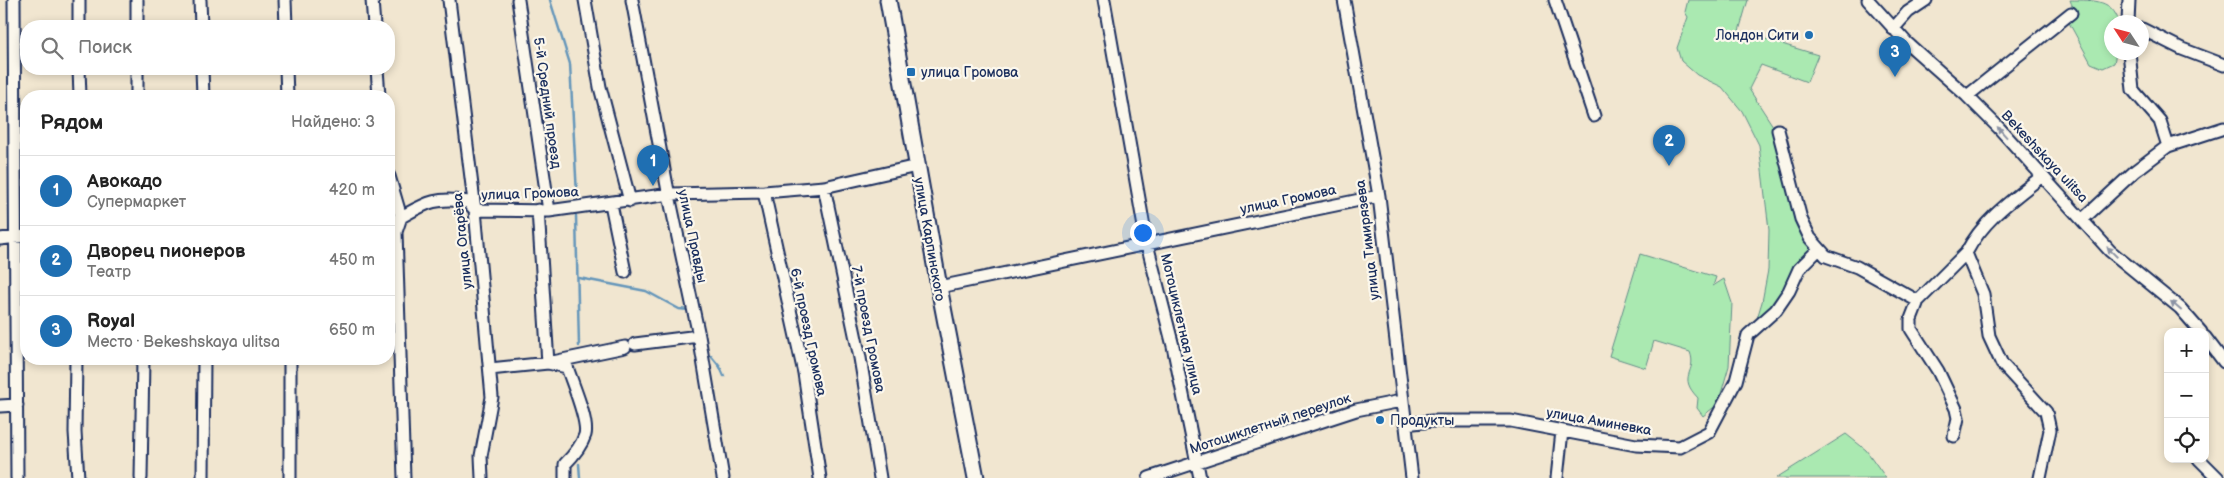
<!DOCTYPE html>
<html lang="ru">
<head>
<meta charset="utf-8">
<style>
  :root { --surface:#fff; --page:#f2f2f2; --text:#222; --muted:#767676; --line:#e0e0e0; --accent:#1f6fb2 }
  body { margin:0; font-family:"Balsamiq Sans",sans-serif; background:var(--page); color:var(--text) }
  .controls { position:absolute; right:15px; bottom:15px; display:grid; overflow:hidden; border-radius:10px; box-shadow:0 2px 8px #0003 }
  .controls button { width:45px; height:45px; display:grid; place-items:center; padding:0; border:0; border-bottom:1px solid var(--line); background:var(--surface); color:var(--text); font:25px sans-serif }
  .compass { position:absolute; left:2104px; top:15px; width:45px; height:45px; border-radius:50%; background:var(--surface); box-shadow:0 2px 8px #0003; rotate:306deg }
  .you { position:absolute; left:1142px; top:232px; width:18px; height:18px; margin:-12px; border:4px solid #fff; border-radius:50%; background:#1a73e8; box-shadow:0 0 0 8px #1a73e833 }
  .badge { display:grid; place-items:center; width:32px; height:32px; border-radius:50%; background:var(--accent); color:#fff; font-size:16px; font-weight:700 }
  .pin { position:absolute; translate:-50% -41px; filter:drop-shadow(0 1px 2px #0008) }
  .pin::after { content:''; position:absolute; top:26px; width:18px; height:15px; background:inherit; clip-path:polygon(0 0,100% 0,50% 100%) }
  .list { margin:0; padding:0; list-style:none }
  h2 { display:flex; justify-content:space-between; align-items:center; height:65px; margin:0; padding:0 20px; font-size:21px }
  h2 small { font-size:16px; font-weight:400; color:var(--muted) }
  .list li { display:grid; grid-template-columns:32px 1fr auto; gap:15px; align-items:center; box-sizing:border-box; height:70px; padding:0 20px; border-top:1px solid var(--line) }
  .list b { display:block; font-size:19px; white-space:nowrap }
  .list p { margin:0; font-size:16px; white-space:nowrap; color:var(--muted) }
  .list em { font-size:16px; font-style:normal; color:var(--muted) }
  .icon { flex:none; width:28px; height:28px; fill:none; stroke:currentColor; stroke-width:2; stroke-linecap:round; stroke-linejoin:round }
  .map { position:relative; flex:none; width:2224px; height:478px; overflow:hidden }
  .search { position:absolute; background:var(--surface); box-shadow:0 2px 8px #0003; left:20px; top:20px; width:375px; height:55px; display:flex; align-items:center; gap:12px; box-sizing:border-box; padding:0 18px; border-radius:20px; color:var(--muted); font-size:19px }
  .panel { position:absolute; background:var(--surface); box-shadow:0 2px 8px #0003; left:20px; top:90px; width:375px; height:275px; border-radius:20px }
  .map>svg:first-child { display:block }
  .green { fill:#aae9b1; stroke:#628c88 }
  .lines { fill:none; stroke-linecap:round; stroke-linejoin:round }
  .stream { stroke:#6596ba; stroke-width:2.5 }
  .minor-casing { stroke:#1b2f5e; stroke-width:15 }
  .major-casing { stroke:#1b2f5e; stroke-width:19 }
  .minor { stroke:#fbf7ec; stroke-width:11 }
  .major { stroke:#fbf7ec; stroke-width:15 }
  .oneway { fill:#8b93a5 }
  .poi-dot { fill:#1f6fb2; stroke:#fbf7ec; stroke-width:2 }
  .labels { text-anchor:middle; stroke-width:4.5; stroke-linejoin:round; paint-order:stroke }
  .poi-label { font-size:14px; fill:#1b2f5e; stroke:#fbf7ec; text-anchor:start }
  .street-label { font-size:14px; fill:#1b2f5e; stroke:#fbf7ec }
</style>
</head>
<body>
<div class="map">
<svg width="2224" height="478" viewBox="0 0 2224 478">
  <rect width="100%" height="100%" fill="#f1e6d0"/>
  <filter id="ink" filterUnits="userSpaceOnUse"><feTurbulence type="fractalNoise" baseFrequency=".02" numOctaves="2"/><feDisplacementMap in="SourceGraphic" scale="10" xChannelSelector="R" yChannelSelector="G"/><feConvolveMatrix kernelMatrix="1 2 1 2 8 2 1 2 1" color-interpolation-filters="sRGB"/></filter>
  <g filter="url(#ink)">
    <path class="green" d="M 1688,0 L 1748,0 L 1739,31 L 1818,55 L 1807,82 L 1761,65 L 1749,89 L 1773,126 L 1797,217 L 1811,249 L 1780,298 L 1755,325 L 1762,302 L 1768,270 L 1769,230 L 1759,145 L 1742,111 L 1722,87 L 1697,75 L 1681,61 L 1677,48 L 1688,17 L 1685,12 Z
      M 2070,0 C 2096,0 2112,0 2119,22 L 2112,22 L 2112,52 L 2116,53 L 2114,63 L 2103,68 L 2091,63 L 2068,21 C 2077,12 2074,11 2070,0 Z
      M 1640,254 L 1716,277 L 1713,286 L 1724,279 L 1732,303 L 1729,366 L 1718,404 L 1703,416 L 1697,408 L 1698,398 C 1676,375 1698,373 1690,352 L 1654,341 L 1646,368 L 1609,356 Z
      M 1846,434 L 1866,450 L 1886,478 L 1776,478 Z"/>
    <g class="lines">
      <path class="stream" d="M 550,0 L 570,64 L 577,195
        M 576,216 L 579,346
        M 579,278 L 646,291 L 679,309 L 689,310
        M 711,356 L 720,367 L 724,376
        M 579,464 L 580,478"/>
      <defs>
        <path id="minor" d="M 14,0 L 17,478
          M 79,0 L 79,26
          M 137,0 L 137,26
          M 200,0 L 201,26
          M 285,0 L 286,26
          M 372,0 L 374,26
          M 449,0 L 475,210 L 492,397 L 481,456 L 482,478
          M 518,0 L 549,211
          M 585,0 L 600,87 L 630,201
          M 632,0 L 667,186 L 699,336 L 723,478
          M 1104,0 L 1147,244 L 1173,346 L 1200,478
          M 1344,0 L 1379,196 L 1412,478
          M 1555,0 L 1594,116
          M 1868,0 L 1906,42 L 1967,96 L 1999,128 L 2110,251 L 2180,308 L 2201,332
          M 2128,22 L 2129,0
          M 1893,29 L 1908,12 L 1926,0
          M 2142,29 L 2182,49 L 2224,65
          M 2129,52 L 2133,90 L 2160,121 L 2168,146
          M 79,69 L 80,96
          M 137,69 L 137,96
          M 202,69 L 203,96
          M 286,69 L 287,96
          M 377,69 L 379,96
          M 1967,96 L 2071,13
          M 1778,130 L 1801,219 L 1810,238 L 1826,256 L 1857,267 L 1918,301 L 1966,253
          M 389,176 L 401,217 L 396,232 L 404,478
          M 824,187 L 860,358 L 880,478
          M 764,192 L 804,373 L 820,478
          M 611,204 L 625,272
          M 538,210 L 548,363 L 567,367 C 572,383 589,421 585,435 C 581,447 573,456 565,464 L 565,478
          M 2083,219 L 2135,171 L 2168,146 L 2224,128
          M 389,221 L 394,221 C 422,206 433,195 468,202 L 475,210 L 549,211 L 670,194 L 764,192 L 824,187 L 917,166
          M 0,239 L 26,236
          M 939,287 L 1379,196
          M 1918,301 L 1911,319 L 1911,329 L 1938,371 L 1956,409 L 1958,418 L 1954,436
          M 2205,337 L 2224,362
          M 635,344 L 699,336
          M 76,359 L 75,432 L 78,478
          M 290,359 L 290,478
          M 490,369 L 548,363 L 625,347
          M 0,406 L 17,405
          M 1405,424 L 1432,421 L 1511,421 L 1636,445 L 1680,447 L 1709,432 L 1736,381 L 1748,335 L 1776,310 L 1789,291 L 1799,269 L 1817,251 L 1817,247
          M 2199,459 L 2218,478
          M 141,478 L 143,359
          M 203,478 L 204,359
          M 1149,478 L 1356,410 L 1401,401
          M 1557,478 L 1562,431
          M 2040,478 L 2050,430 L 2046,412 L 2002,364 L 1989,336 L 1983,294 L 1966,253 C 1983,220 2013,199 2041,177"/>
        <path id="major" d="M 888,0 L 939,287 L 976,478"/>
      </defs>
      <use href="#minor" class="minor-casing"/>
      <use href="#major" class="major-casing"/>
      <use href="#minor" class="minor"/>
      <use href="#major" class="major"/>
    </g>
    <defs><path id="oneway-solid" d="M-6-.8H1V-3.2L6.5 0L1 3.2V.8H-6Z" transform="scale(1.25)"/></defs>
    <g class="oneway">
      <use href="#oneway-solid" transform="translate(2002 132) rotate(-132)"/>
      <use href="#oneway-solid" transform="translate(2112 252) rotate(-135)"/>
      <use href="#oneway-solid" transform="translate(2176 306) rotate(-139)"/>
    </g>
  </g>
  <g class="poi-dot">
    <circle cx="1809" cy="35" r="5"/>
    <rect x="906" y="67" width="10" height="10" rx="2.5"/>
    <circle cx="1380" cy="420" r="5"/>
  </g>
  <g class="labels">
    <g class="poi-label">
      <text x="1799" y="40" text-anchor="end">Лондон Сити</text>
      <text x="921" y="77">улица Громова</text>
      <text x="1390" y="425">Продукты</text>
    </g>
    <g class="street-label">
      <text transform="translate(548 103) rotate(82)" y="5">5-й Средний проезд</text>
      <text transform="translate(2045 156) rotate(47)" y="5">Bekeshskaya ulitsa</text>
      <text transform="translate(530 193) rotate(-2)" y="5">улица Громова</text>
      <text transform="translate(1288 199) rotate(-12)" y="5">улица Громова</text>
      <text transform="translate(693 236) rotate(78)" y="5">улица Правды</text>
      <text transform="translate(930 239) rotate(80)" y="5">улица Карпинского</text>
      <text transform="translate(1367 240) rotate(-97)" y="5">улица Тимирязева</text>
      <text transform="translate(462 241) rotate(-96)" y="5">улица Огарёва</text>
      <text transform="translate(1182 324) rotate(77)" y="5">Мотоциклетная улица</text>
      <text transform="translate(869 329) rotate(79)" y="5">7-й проезд Громова</text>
      <text transform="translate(809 332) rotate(78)" y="5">6-й проезд Громова</text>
      <text transform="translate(1599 421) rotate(10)" y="5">улица Аминевка</text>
      <text transform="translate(1270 423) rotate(-18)" y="5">Мотоциклетный переулок</text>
    </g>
  </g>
</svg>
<div class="controls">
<button>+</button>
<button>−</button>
<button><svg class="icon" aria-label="locate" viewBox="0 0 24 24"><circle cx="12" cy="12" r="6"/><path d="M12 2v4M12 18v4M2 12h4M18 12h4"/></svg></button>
</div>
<svg class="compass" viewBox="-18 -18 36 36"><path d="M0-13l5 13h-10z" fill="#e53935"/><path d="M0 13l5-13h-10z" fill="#767676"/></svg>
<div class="you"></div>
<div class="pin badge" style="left:653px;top:186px">1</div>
<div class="pin badge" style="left:1669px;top:166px">2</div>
<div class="pin badge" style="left:1895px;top:77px">3</div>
<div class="search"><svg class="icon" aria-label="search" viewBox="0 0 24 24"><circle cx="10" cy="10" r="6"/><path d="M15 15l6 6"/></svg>Поиск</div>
<section class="panel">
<h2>Рядом<small>Найдено: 3</small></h2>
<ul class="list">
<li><span class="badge">1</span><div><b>Авокадо</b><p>Супермаркет</p></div><em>420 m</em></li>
<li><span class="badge">2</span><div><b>Дворец пионеров</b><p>Театр</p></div><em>450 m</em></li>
<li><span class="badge">3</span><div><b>Royal</b><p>Место · Bekeshskaya ulitsa</p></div><em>650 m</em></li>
</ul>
</section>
</div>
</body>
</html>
